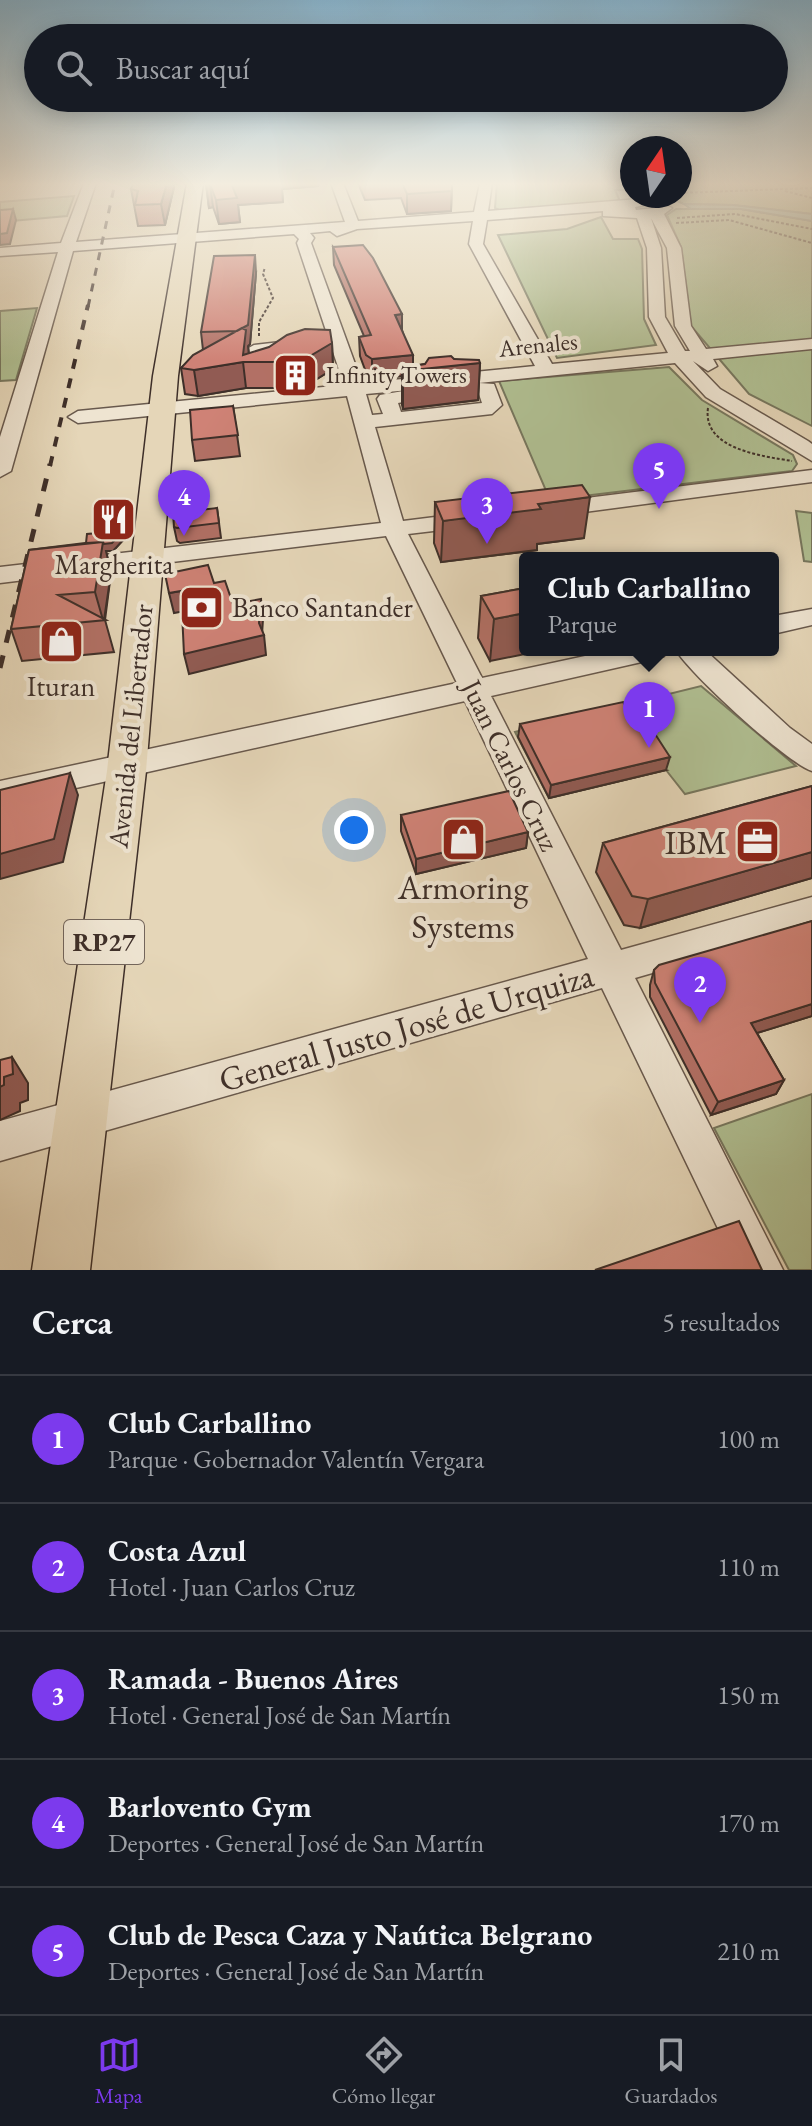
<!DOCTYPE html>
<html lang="es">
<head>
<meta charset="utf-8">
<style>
  :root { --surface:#171b24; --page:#20242c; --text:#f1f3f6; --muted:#9ea1a6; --line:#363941; --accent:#7c3aed }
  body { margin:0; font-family:"EB Garamond",serif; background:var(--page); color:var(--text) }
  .compass { position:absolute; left:620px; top:136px; width:72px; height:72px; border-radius:50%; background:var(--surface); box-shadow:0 4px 20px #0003; rotate:13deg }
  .you { position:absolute; left:354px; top:830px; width:28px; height:28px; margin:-20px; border:6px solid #fff; border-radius:50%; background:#1a73e8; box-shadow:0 0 0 12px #1a73e833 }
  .badge { display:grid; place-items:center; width:52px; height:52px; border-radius:50%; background:var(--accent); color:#fff; font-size:26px; font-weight:700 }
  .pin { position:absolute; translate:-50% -66px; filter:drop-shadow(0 2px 4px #0008) }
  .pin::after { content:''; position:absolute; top:42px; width:28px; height:24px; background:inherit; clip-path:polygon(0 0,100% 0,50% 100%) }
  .popup { position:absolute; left:519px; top:552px; width:260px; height:104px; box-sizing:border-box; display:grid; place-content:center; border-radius:8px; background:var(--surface); filter:drop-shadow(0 2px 6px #0005); font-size:26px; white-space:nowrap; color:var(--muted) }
  .popup b { font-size:30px; color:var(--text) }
  .popup::after { content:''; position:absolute; left:50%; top:100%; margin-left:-16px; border:16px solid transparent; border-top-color:var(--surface) }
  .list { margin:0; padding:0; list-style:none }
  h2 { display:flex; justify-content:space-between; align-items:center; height:104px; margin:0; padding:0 32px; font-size:34px }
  h2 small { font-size:26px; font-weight:400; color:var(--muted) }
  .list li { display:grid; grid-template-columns:52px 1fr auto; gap:24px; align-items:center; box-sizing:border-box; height:128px; padding:0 32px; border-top:2px solid var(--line) }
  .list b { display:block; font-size:30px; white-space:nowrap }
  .list p { margin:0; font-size:26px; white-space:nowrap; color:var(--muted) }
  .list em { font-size:26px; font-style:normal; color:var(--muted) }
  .icon { flex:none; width:44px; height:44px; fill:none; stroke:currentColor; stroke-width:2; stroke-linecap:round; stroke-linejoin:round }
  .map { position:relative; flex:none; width:812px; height:1270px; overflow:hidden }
  .search { position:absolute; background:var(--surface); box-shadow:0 4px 20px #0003; left:24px; right:24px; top:24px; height:88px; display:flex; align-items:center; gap:20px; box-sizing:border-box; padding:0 28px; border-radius:44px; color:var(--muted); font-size:30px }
  .sheet { height:744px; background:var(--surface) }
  nav { display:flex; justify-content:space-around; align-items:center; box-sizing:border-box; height:112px; border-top:2px solid var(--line); background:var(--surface); font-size:22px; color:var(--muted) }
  nav a { display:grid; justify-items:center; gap:4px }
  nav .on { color:var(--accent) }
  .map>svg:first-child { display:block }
  .green { fill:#b0bf92; stroke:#77775e; stroke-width:2 }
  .water { fill:#96b9b0; stroke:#73827a; stroke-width:2 }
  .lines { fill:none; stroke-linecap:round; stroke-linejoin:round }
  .minor-casing { stroke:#68594d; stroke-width:3 }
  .major-casing { stroke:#3e2f29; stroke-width:3 }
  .path { stroke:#3e2f29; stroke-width:2; stroke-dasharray:3 2; stroke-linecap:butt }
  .minor { fill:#eee4d1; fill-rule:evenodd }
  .major { fill:#e5d6b8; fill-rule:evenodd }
  .rail-far2 { stroke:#3e2f29; stroke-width:3; stroke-dasharray:8 8; stroke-linecap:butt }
  .rail-far1 { stroke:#3e2f29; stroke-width:4; stroke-dasharray:10 10; stroke-linecap:butt }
  .rail { stroke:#3e2f29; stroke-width:5; stroke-dasharray:13 13; stroke-linecap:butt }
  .wall { fill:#b27065; stroke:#3e2f29; stroke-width:2 }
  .shaded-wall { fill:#915b53; stroke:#3e2f29; stroke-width:2 }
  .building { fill:#cf8276; stroke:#3e2f29; stroke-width:2 }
  .labels { text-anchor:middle; stroke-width:8; stroke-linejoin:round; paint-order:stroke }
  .far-street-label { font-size:24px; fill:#3e2f29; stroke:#eee4d1 }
  .far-poi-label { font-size:24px; fill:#3e2f29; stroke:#eee4d1; text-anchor:start }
  .shield { fill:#eee4d1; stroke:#73655b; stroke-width:2 }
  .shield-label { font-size:26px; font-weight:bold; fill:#3e2f29 }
  .poi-label { font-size:28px; fill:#3e2f29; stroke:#eee4d1 }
  .street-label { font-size:28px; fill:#3e2f29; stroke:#eee4d1 }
  .near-poi-label { font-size:34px; fill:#3e2f29; stroke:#eee4d1; text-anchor:end }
  .near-street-label { font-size:34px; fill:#3e2f29; stroke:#eee4d1 }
</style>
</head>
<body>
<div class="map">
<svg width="812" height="1270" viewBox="0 0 812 1270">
  <rect width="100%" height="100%" fill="#e5d6b8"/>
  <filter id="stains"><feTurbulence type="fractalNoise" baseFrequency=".0025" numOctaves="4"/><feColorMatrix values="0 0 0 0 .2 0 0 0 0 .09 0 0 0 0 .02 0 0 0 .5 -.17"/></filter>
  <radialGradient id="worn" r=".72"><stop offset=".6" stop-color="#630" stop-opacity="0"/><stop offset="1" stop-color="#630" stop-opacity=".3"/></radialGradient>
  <path class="green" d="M 497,183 L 632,183 L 632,190 L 615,190 L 619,199 L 613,203 L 505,213 L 495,208 Z
    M 680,183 L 812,183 L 812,214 L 733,205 L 684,204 L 665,196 L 680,196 Z
    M 74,196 L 67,216 L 0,222 L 0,202 Z
    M 676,209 L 741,209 L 812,221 L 812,426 L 749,394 L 691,326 L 681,247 L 667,215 Z
    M 601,217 L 613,239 L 638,239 L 642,249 L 644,319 L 656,345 L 557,358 L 498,235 L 567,229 Z
    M 37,308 L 16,380 L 0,381 L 0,311 Z
    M 669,367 L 702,400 L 793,455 L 797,464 L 792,471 L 550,500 L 499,381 Z
    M 796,511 L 812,513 L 812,562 L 804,561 Z
    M 701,686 L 796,766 L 685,794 L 666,770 L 549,798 L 515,732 Z
    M 812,1094 L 812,1270 L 789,1270 L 714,1128 Z"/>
  <path class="water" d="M 684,204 L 733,205 L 812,214 L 812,221 L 741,209 L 691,209 Z"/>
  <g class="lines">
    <defs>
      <path id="minor" d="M 84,183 L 96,183 L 76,242 L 345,222 L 331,183 L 343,183 L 358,221 L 474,212 L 480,183 L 492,183 L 488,211 L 651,198 L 672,208 L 664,214 L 681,248 L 691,326 L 706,349 L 812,339 L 812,349 L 713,359 L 717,366 L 708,371 L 693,361 L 720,389 L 808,441 L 812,444 L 812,461 L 706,397 L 675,363 L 479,383 L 494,384 L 502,405 L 492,414 L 375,427 L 403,521 L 467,513 L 475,515 L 478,520 L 475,525 L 467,527 L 408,534 L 482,678 L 613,650 L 668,650 L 664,656 L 655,659 L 491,696 L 621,950 L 812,897 L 812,927 L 635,978 L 783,1270 L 738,1270 L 602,988 L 0,1161 L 0,1121 L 588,959 L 465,701 L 0,805 L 0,781 L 457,683 L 386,536 L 0,583 L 0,567 L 381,523 L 347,396 L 78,423 L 68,417 L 78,411 L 344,385 L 297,243 L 299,239 L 294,234 L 73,251 L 11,471 L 0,477 L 0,437 L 58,252 L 0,256 L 0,248 L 61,243 ZM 646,205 L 656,208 L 636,210 L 635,207 ZM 603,211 L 603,216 L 637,218 L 647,248 L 649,317 L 668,353 L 552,364 L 483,244 L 487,220 ZM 651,218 L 667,248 L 675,326 L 690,351 L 685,351 L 665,317 L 661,248 ZM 473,221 L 469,244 L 535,366 L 362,383 L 311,243 L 314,238 L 310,233 L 330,231 L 337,236 L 357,229 ZM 453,385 L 451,389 L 453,393 L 479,394 L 482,403 L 401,412 L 398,403 L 424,398 L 426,394 L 419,389 ZM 409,390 L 380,395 L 377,399 L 383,414 L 372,415 L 366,394 Z
        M 298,340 L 304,341 L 307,345 L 304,349 L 254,355 L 245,350 L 254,345 Z
        M 812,470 L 812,482 L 554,516 L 543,509 L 554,502 Z
        M 812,609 L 812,625 L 773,634 L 773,616 Z
        M 676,650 L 705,650 L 790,728 L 812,744 L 812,771 C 787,763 690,674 676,650 Z"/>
      <path id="major" d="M 187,183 L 203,183 L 178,376 L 146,771 L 90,1270 L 32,1270 L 107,771 L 153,376 Z"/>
    </defs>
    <use href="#minor" class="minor-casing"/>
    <use href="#major" class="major-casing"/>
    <path class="path" d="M 785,191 L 812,198
      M 680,193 L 812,188
      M 677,218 L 735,214 L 812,229
      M 676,223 L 729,220 L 812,243
      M 259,336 L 259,322 L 273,298 L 263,274 L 265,267
      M 708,408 C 702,449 762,456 792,461"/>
    <use href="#minor" class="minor"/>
    <use href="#major" class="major"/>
    <path class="rail-far2" d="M 88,307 L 115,183"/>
    <path class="rail-far1" d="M 50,466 L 88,305"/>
    <path class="rail" d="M 0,668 L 50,464"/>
  </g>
  <path class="wall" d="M 206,183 L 318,186 L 282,189 L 283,202 L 238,205 L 240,222 L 219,224 L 213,207 L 209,208 Z
    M 358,183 L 452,183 L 451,211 L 407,214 L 401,198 L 365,200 Z
    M 174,187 L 165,225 L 138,226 L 131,189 Z
    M 333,247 L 402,330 L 413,366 L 454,359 L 480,363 L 478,400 L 403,409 L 402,405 L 402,376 L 372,379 L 367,375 L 360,356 L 359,337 L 364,336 L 334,265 Z
    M 256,273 L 250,344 L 248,346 L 249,354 L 332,343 L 333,369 L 312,382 L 279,388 L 246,388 L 198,396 L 185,394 L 181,368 L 203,350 L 201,332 Z
    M 233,406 L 240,456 L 195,461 L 192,440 Z
    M 435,502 L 584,538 L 537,544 L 537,550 L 441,562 L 434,543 Z
    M 217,508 L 221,538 L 180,543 L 177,541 L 174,527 Z
    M 125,538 L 113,551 L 106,551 L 111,573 L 105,620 L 114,652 L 22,661 L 11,629 L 29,550 Z
    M 525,588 L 490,661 L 478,638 L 481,596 Z
    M 520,724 L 666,770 L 549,798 L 518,737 Z
    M 812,786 L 812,878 L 640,928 L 624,925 L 596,872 L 603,843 Z
    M 401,815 L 528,832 L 526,848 L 416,874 L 401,831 Z
    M 812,921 L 812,1016 L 757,1033 L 784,1080 L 776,1094 L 711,1115 L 650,997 L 650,985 L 654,970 Z"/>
  <path class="shaded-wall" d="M 167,183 L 174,183 L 174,187 L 165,225 L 161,204 Z
    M 231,183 L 319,183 L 318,186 L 282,189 L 283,202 L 238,205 L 240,222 L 219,224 L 216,200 Z
    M 452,183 L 451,211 L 407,214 L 407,194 Z
    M 206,184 L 210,184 L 213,207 L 209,208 Z
    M 13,209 L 16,220 L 10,244 L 0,245 L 0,234 Z
    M 255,255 L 256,273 L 250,344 L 248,346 L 249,356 L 244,362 L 240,331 Z
    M 402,314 L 402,333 L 395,315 Z
    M 332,343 L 333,369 L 312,382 L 279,388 L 277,362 Z
    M 413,355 L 413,370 L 480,363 L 478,400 L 403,409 L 403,371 L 402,368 L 402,376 L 372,379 L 372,359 Z
    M 243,362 L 246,388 L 198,396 L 194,370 Z
    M 590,497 L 584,538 L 537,544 L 537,550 L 441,562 L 443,521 L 538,504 Z
    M 123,531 L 125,538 L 113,551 L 106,551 L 111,573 L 104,620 L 103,620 L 95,592 L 88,554 Z
    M 181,591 L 185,611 L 174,613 L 169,593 Z
    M 261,599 L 263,619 L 262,635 L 264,635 L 266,655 L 189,674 L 184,654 L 259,623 Z
    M 525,613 L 525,650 L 545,650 L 490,661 L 494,619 Z
    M 670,757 L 666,770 L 549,798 L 551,785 Z
    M 70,773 L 78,795 L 63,862 L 0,879 L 0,854 Z
    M 528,832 L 526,848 L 416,874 L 416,859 Z
    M 812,852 L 812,878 L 640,928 L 648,899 Z
    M 812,1004 L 812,1016 L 744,1037 L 751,1023 Z
    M 12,1057 L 28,1083 L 28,1100 L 20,1103 L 20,1111 L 0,1120 L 0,1087 Z
    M 784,1080 L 776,1094 L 711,1115 L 718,1102 Z"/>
  <path class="building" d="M 133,183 L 167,183 L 161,204 L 135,205 L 138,191 L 131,189 Z
    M 206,183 L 231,183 L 237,198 L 216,200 L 210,184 L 206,184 Z
    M 402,183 L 452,183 L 452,191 L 407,194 Z
    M 13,209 L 7,233 L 0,234 L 0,210 Z
    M 363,245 L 373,258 L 402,314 L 395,315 L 413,355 L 372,359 L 366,355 L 359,337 L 371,335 L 333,247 Z
    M 255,255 L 248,325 L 237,331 L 201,332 L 214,256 Z
    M 242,328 L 246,330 L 243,355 L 269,347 L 287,335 L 305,329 L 330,330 L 332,343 L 310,356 L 277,362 L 243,362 L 194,370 L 181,368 L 193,355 Z
    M 451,356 L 454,359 L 479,360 L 480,363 L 403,371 L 402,368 L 425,364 L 429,358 Z
    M 233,406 L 238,435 L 192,440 L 190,410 Z
    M 582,485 L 590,497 L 538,504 L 541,509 L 443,521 L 435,502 Z
    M 217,508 L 219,523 L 177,528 L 174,527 L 173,513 Z
    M 123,531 L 112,543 L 104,544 L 103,542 L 86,543 L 87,534 Z
    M 103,542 L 95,592 L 58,595 L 106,620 L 11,629 L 29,550 Z
    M 208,565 L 214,583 L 225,581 L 233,604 L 261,599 L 259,623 L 264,635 L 184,654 L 181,591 L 169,593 L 165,574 Z
    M 525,588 L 525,613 L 494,619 L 481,596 Z
    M 623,702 L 636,722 L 646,720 L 670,757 L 551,785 L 520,724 Z
    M 70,773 L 54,839 L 0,854 L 0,790 Z
    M 812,786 L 812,852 L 648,899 L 632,896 L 603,843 Z
    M 509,791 L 528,832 L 416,859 L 401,815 Z
    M 812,921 L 812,1004 L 751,1023 L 784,1080 L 718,1102 L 655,983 L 654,970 L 659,965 Z
    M 12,1057 L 13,1074 L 4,1077 L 4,1085 L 0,1087 L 0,1060 Z
    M 739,1221 L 762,1270 L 595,1270 Z"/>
  <linearGradient id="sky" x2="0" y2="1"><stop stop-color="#87b6d2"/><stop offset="0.51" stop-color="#f3eddf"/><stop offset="1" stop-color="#f3eddf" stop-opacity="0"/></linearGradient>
  <rect width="812" height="361" fill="url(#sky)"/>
  <defs>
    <symbol id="building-square" viewBox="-11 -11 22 22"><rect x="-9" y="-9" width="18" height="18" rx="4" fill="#8f2418" stroke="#eee4d1"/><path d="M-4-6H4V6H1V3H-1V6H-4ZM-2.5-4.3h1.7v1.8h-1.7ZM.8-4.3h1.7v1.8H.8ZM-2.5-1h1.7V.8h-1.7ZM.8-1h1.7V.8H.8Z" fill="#fff"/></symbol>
    <symbol id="restaurant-square" viewBox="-11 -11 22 22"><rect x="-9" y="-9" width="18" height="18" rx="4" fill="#8f2418" stroke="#eee4d1"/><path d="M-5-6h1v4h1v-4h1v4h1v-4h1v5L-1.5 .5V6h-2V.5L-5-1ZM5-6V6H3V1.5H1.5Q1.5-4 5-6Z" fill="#fff"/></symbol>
    <symbol id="bank-square" viewBox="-11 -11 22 22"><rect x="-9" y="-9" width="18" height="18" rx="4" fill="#8f2418" stroke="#eee4d1"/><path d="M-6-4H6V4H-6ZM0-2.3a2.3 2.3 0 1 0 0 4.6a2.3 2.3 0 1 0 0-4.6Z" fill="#fff"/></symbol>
    <symbol id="shop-square" viewBox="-11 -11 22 22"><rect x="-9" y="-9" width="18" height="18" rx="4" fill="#8f2418" stroke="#eee4d1"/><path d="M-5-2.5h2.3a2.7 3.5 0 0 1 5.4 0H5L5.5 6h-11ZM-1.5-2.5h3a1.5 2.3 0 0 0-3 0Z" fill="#fff"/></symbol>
    <symbol id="office-square" viewBox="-11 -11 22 22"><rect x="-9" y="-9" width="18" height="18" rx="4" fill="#8f2418" stroke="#eee4d1"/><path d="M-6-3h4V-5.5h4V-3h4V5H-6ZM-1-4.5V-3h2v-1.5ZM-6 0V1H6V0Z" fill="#fff"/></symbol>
  </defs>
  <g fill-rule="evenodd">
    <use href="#building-square" x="270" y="350" width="51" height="51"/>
    <use href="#restaurant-square" x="88" y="494" width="51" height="51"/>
    <use href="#bank-square" x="176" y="582" width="51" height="51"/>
    <use href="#shop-square" x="36" y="616" width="51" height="51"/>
    <use href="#shop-square" x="438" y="814" width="51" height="51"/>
    <use href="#office-square" x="732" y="816" width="51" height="51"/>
  </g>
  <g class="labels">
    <g class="far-street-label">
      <text transform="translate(538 345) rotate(-6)" y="8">Arenales</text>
    </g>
    <g class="far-poi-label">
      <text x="326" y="383">Infinity Towers</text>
    </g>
    <rect class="shield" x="64" y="920" width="80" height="44" rx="6"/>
    <g class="shield-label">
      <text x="104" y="951">RP27</text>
    </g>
    <g class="poi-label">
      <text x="114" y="574">Margherita</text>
      <text x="232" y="617" text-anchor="start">Banco Santander</text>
      <text x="61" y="696">Ituran</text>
    </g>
    <g class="street-label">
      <text transform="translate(130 726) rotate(-84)" y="10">Avenida del Libertador</text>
      <text transform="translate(511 765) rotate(64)" y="10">Juan Carlos Cruz</text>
    </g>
    <g class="near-poi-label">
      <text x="727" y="854">IBM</text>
      <text x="463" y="899" text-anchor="middle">Armoring<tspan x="463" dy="39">Systems</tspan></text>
    </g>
    <g class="near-street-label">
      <text transform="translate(406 1027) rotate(-16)" y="12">General Justo José de Urquiza</text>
    </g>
  </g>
  <rect width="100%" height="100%" filter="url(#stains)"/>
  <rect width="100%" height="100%" fill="url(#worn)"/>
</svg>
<svg class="compass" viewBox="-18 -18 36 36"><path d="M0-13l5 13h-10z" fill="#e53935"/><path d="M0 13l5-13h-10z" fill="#9ea1a6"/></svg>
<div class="you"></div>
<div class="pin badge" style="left:649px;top:748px">1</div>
<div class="popup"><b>Club Carballino</b>Parque</div>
<div class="pin badge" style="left:700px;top:1023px">2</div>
<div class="pin badge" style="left:487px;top:544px">3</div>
<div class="pin badge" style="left:184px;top:536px">4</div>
<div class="pin badge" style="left:659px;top:509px">5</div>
<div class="search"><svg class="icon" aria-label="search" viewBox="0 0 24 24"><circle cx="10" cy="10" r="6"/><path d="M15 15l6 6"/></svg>Buscar aquí</div>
</div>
<section class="sheet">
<h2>Cerca<small>5 resultados</small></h2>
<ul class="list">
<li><span class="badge">1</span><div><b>Club Carballino</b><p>Parque · Gobernador Valentín Vergara</p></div><em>100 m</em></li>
<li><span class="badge">2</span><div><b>Costa Azul</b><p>Hotel · Juan Carlos Cruz</p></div><em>110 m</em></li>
<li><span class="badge">3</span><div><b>Ramada - Buenos Aires</b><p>Hotel · General José de San Martín</p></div><em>150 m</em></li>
<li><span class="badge">4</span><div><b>Barlovento Gym</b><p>Deportes · General José de San Martín</p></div><em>170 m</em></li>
<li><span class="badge">5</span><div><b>Club de Pesca Caza y Naútica Belgrano</b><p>Deportes · General José de San Martín</p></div><em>210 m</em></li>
</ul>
</section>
<nav>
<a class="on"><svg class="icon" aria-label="map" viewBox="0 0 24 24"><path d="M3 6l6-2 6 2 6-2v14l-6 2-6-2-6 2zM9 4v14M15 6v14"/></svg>Mapa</a>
<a><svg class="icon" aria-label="directions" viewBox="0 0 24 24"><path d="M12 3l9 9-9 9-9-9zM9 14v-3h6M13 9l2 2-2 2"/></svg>Cómo llegar</a>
<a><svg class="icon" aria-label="saved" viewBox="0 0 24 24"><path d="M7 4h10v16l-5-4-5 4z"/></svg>Guardados</a>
</nav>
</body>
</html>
